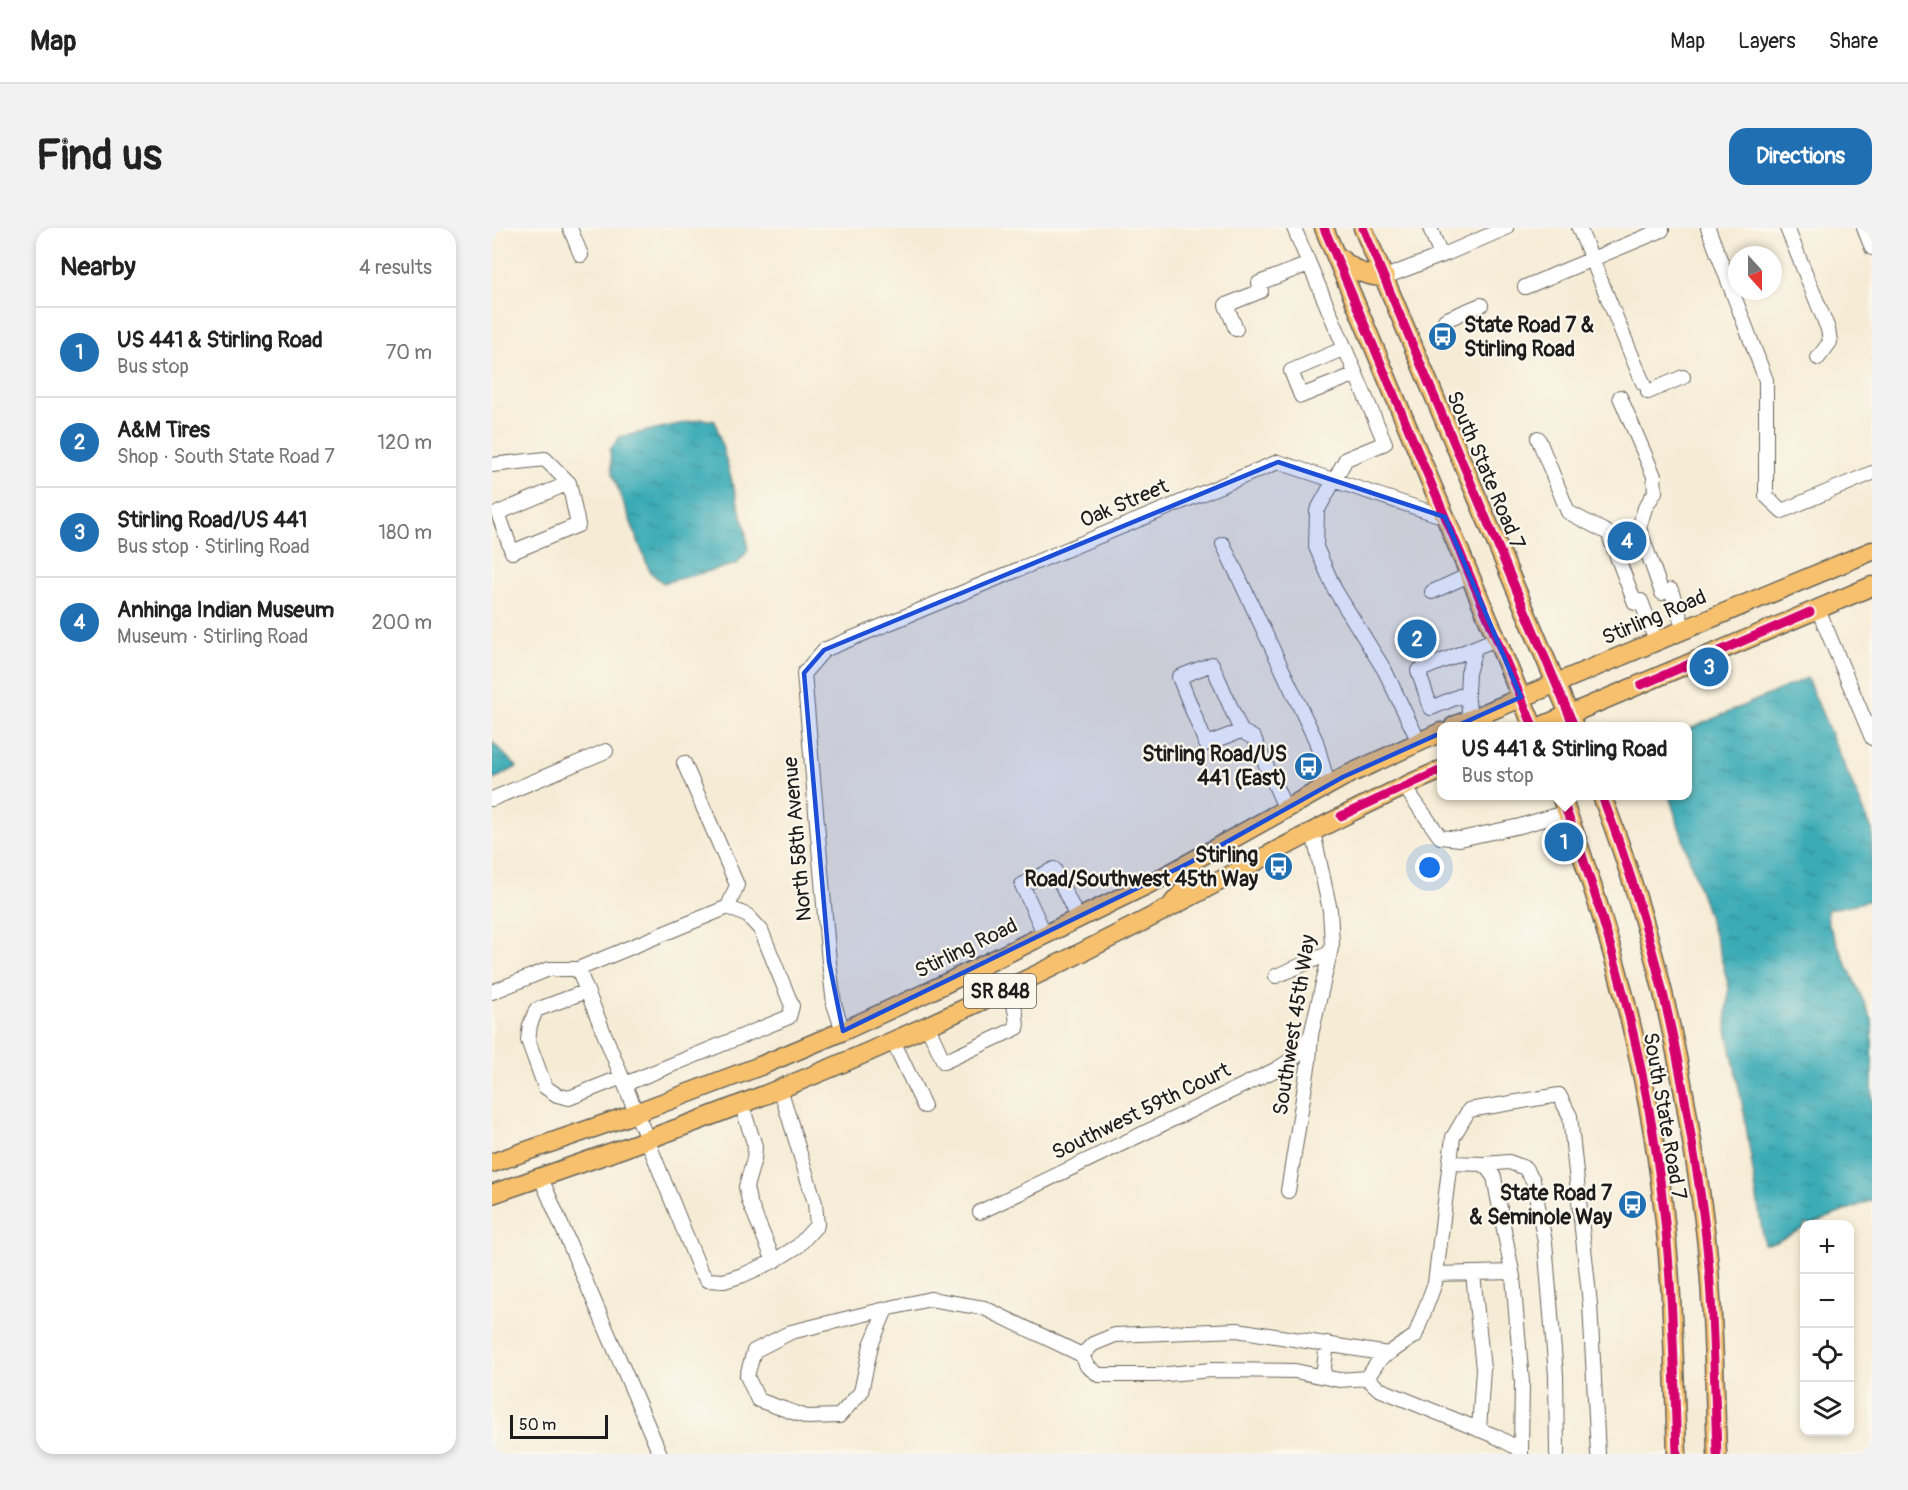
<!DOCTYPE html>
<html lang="en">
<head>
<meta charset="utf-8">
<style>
  :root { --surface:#fff; --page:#f2f2f2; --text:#222; --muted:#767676; --line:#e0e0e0; --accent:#1f6fb2 }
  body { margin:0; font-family:Pangolin,sans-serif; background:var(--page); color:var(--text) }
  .controls { position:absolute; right:18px; bottom:18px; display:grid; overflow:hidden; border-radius:12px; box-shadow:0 3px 9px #0003 }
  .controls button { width:54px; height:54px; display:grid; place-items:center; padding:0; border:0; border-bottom:2px solid var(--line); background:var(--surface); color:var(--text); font:30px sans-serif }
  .compass { position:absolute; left:1236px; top:18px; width:54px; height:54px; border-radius:50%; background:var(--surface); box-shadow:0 3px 9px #0003; rotate:159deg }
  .scale { position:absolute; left:18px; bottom:15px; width:98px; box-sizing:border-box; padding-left:6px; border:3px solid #1c1c1c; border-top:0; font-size:16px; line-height:21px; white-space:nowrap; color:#1c1c1c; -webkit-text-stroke:4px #fbf7ec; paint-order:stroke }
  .you { position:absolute; left:938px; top:640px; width:21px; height:21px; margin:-15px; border:4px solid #fff; border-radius:50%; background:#1a73e8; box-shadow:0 0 0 9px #1a73e833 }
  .badge { display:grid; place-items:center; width:39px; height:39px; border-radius:50%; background:var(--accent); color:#fff; font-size:20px; font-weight:700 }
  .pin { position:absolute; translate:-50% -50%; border:3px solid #fff; box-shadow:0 2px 6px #0006 }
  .popup { position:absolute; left:945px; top:494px; width:255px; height:78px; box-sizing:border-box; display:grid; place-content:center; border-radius:12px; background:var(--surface); filter:drop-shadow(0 2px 4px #0005); font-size:20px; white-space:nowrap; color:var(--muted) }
  .popup b { font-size:22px; color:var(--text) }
  .popup::after { content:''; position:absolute; left:50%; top:100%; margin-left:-12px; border:12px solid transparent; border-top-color:var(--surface) }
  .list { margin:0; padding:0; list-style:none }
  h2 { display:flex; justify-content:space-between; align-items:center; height:78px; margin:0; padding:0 24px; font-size:26px }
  h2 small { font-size:20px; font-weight:400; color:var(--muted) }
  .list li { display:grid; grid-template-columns:39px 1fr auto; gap:18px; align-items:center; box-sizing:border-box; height:90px; padding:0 24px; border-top:2px solid var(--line) }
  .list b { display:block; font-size:22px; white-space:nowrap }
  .list p { margin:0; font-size:20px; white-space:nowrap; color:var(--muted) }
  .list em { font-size:20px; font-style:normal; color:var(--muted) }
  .icon { flex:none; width:33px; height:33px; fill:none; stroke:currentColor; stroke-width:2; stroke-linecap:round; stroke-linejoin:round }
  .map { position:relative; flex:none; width:1380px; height:1226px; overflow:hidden; border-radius:18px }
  header { display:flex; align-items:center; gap:36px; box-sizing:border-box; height:84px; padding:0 30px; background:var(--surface); border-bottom:2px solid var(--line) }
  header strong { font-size:28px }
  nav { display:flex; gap:33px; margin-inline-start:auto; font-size:21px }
  .intro { display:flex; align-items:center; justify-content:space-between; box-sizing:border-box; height:144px; padding:0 36px }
  h1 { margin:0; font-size:42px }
  .button { padding:15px 27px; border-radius:18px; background:var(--accent); color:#fff; font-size:21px; font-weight:700 }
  main { display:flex; gap:36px; padding:0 36px }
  aside { flex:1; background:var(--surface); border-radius:18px; box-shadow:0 3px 9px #0003 }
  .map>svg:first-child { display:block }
  .water { fill:url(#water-ripples); stroke:#2b6469; stroke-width:1.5 }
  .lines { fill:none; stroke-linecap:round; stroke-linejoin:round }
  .minor-casing { stroke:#68655d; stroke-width:16 }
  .major-casing { stroke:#68655d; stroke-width:21 }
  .minor { stroke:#fff; stroke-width:14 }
  .major { stroke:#f7c06c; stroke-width:18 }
  .cycleway-casing { stroke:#fbf7ec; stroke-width:13 }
  .cycleway { stroke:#d6006c; stroke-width:9 }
  .marked { fill:#1d4ed8; fill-opacity:0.2; stroke:#1d4ed8; stroke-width:4.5; stroke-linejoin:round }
  .labels { text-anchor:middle; stroke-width:4.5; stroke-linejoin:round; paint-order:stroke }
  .shield { fill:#fbf7ec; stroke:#5f5e5a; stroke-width:1.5 }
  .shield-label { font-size:20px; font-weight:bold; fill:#1c1c1c }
  .poi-label { font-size:21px; font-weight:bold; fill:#1c1c1c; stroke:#fbf7ec; text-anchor:end }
  .street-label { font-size:21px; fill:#1c1c1c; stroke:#fbf7ec }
</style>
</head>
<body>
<header>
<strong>Map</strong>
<nav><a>Map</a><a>Layers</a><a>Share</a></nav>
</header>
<div class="intro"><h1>Find us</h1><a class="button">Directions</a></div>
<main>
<aside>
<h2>Nearby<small>4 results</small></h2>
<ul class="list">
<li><span class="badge">1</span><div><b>US 441 &amp; Stirling Road</b><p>Bus stop</p></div><em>70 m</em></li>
<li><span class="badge">2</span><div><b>A&amp;M Tires</b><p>Shop · South State Road 7</p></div><em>120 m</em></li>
<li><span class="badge">3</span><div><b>Stirling Road/US 441</b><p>Bus stop · Stirling Road</p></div><em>180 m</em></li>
<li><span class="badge">4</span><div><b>Anhinga Indian Museum</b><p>Museum · Stirling Road</p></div><em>200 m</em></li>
</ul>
</aside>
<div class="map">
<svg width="1380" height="1226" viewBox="0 0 1380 1226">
  <defs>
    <pattern id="water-ripples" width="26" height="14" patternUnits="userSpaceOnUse" patternTransform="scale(1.5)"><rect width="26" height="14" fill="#3aabb6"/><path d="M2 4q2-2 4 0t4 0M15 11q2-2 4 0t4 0" fill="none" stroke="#308a93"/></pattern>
  </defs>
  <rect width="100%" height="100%" fill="#fbf7ec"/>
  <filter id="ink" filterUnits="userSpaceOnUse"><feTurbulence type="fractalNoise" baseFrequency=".0167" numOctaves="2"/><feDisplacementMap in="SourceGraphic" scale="12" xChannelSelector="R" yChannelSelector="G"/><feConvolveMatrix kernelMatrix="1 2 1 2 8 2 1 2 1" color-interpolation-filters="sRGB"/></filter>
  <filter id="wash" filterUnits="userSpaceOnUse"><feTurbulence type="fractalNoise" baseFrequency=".008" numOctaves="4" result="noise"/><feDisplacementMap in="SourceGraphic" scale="24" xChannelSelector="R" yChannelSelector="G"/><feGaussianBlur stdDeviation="1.35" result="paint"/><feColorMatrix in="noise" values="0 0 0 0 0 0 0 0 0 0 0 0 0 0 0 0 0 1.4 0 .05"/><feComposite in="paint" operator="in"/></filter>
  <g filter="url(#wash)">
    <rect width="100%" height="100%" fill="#f6ecd6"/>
    <path class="water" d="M 210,191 L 223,193 L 253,300 L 256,322 L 245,336 L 171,355 L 158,344 L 120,245 L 118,222 L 128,209 Z
      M 1315,450 L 1380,602 L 1380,671 L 1372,674 L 1335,682 L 1336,695 L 1380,792 L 1380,972 L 1320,996 L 1312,996 L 1312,1000 L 1282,1015 L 1272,1016 L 1252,885 L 1234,797 L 1237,760 L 1228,725 L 1177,568 L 1195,568 L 1195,502 Z
      M 0,514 L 25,539 L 0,552 Z"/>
  </g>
  <g filter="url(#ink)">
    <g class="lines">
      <defs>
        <path id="minor" d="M 78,0 L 89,27
          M 802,0 L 893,215 L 854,231 L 825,283 L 824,319 L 843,362 L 893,443 L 927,514
          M 938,0 L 949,28
          M 1087,0 L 1151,155
          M 1216,0 L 1274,152 L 1274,268 L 1290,283 L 1380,245
          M 1295,0 L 1336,101 L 1338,114 L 1326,130
          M 1372,0 L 1380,20
          M 893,49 L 956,25 L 1014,0
          M 1033,59 L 1170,2
          M 953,92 L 989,77
          M 744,101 L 734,77 L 769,63 L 767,55 L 817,36
          M 853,120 L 799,143 L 809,168 L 864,146
          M 1156,164 L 1191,149
          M 1128,169 L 1162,248 L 1163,264 L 1153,280 L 1147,300 L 1170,365
          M 1046,210 L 1076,284 L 1116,305 L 1143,375 L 1149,373 L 1164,413
          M 0,237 L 53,231 L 77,255 L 86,297 L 20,324 L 6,285 L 77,255
          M 731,316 L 824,513 L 836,557
          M 1179,362 L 1192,401
          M 940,364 L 977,347
          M 1326,381 L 1380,510
          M 975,465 L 939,480 L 926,443 L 1004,411
          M 978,491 L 975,465 L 976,445 L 983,420
          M 749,503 L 714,516 L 687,449 L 720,436 L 749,503 L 762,510 L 794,582
          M 192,535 L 245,657 L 236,679
          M 912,558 L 948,609 L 968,611 L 1028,598 L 1075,584
          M 0,571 L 114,523
          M 553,707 L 530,657 L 562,641 L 586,691
          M 86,741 L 208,1042 L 215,1052 L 232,1053 L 251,1047 L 282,1033 L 306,1018 L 325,997 L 323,975 L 288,860
          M 784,748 L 838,725
          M 95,763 L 44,782 L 38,797 L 36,812 L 53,859 L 65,867 L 77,870 L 130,849
          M 0,764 L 57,741 L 86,741 L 236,679 L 256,688 L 269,702 L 300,778 L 297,789 L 133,856
          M 435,797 L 452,834 L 525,800 L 524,786 L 517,759
          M 351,803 L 342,776 L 337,734 L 312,445 L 332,422 L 786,234 L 953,289
          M 401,813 L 432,878
          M 249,875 L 263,918 L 262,931 L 254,959 L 257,973 L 282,1033
          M 958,935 L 992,936 L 1002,949 L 1021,1049 L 1030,1154 L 1029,1222
          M 992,936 L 1017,934 L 1033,940 L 1041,952 L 1053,1014 L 1064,1147 L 1065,1226
          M 49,950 L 168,1226
          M 796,963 L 817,833 L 819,807 L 840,716 L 838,682 L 821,604
          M 488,984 L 785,841 L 802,830 L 819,807
          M 944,1046 L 1020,1044
          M 981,1046 L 991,1141 L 987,1202
          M 394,1081 L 299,1104 L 262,1123 L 255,1148 L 266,1172 L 315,1189 L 347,1188 L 369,1164 L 379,1117 L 394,1081 L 438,1071 L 492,1080 L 590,1127
          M 831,1148 L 835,1115
          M 875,1150 L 847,1152 L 803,1143 L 720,1142 L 665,1147 L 607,1147 L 595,1138 L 590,1127 L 601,1116 L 623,1107 L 745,1102 L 896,1126
          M 1029,1226 L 1029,1222 L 1003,1208 L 887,1161 L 875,1150 L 888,1131 L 923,1108 L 943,1055 L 961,909 L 977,882 L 1067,867 L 1078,888 L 1098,1076 L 1106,1226"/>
        <path id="major" d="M 832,0 L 1041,498
          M 871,0 L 1082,498
          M 845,28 C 861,41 872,49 893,49
          M 962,498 L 1380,323
          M 1050,498 L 1380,358
          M 1069,568 C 1118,700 1155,836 1171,976 C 1181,1059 1182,1143 1185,1226
          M 1110,568 C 1153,679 1182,796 1200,914 C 1208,960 1215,1007 1218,1054 C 1222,1111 1223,1169 1225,1226
          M 681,675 C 693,661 702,655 697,635
          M 0,935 L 133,889 L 268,838 L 351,803 L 440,762 L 679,645 L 851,549 L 949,504
          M 0,966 C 138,919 277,869 410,809 C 480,778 550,745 618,710 C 729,655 835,591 949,542"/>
      </defs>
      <use href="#minor" class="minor-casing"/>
      <use href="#major" class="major-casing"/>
      <use href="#minor" class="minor"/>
      <use href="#major" class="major"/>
      <defs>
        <path id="cycleway" d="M 832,0 L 1041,498
          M 871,0 L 1082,498
          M 1149,457 L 1318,384
          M 1069,568 C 1118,700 1155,836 1171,976 C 1181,1059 1182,1143 1185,1226
          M 1110,568 C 1153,679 1182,796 1200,914 C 1208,960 1215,1007 1218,1054 C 1222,1111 1223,1169 1225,1226
          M 849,588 L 949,542"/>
      </defs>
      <use href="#cycleway" class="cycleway-casing"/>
      <use href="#cycleway" class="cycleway"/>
    </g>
  </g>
  <path class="marked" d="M 786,234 L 953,289 L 1029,469 L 851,549 L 697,635 L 351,803 L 337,734 L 312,445 L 332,422 Z"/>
  <defs>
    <symbol id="bus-disc" viewBox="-11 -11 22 22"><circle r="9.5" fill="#1f6fb2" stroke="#fbf7ec"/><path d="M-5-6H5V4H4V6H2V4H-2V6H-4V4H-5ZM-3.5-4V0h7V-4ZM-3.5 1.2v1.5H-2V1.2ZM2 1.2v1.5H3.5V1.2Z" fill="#fff"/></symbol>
  </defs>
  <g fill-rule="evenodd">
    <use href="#bus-disc" x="934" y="92" width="33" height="33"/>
    <use href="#bus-disc" x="800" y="522" width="33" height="33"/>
    <use href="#bus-disc" x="770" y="622" width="33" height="33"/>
    <use href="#bus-disc" x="1124" y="960" width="33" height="33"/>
  </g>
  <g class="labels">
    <rect class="shield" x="472" y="746" width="72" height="34" rx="4.5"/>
    <g class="shield-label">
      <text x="508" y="770">SR 848</text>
    </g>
    <g class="poi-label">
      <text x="972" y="104" text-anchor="start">State Road 7 &amp;<tspan x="972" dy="24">Stirling Road</tspan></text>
      <text x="795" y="533">Stirling Road/US<tspan x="795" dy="24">441 (East)</tspan></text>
      <text x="766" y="634">Stirling<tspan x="766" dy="24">Road/Southwest 45th Way</tspan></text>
      <text x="1120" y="972">State Road 7<tspan x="1120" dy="24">&amp; Seminole Way</tspan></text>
    </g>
    <g class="street-label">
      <text transform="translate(994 242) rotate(67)" y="7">South State Road 7</text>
      <text transform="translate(632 275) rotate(-23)" y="7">Oak Street</text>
      <text transform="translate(1162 389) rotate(-23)" y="7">Stirling Road</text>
      <text transform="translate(305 611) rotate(-95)" y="7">North 58th Avenue</text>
      <text transform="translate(474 720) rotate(-26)" y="7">Stirling Road</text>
      <text transform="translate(802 797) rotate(-81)" y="7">Southwest 45th Way</text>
      <text transform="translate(649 883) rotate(-26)" y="7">Southwest 59th Court</text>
      <text transform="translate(1173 888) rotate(80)" y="7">South State Road 7</text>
    </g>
  </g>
</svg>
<div class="controls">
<button>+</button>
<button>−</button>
<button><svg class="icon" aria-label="locate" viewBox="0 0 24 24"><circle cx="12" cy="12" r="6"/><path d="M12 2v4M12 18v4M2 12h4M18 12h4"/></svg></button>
<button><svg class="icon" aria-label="layers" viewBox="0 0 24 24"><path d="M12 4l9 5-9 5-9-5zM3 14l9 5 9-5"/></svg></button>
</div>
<svg class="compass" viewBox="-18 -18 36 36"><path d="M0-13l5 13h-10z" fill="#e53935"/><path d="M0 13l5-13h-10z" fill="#767676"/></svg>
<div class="scale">50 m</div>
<div class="you"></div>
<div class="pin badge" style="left:1072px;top:614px">1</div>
<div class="popup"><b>US 441 &amp; Stirling Road</b>Bus stop</div>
<div class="pin badge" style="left:925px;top:411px">2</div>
<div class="pin badge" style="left:1217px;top:439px">3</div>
<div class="pin badge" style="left:1135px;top:313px">4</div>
</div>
</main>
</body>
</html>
